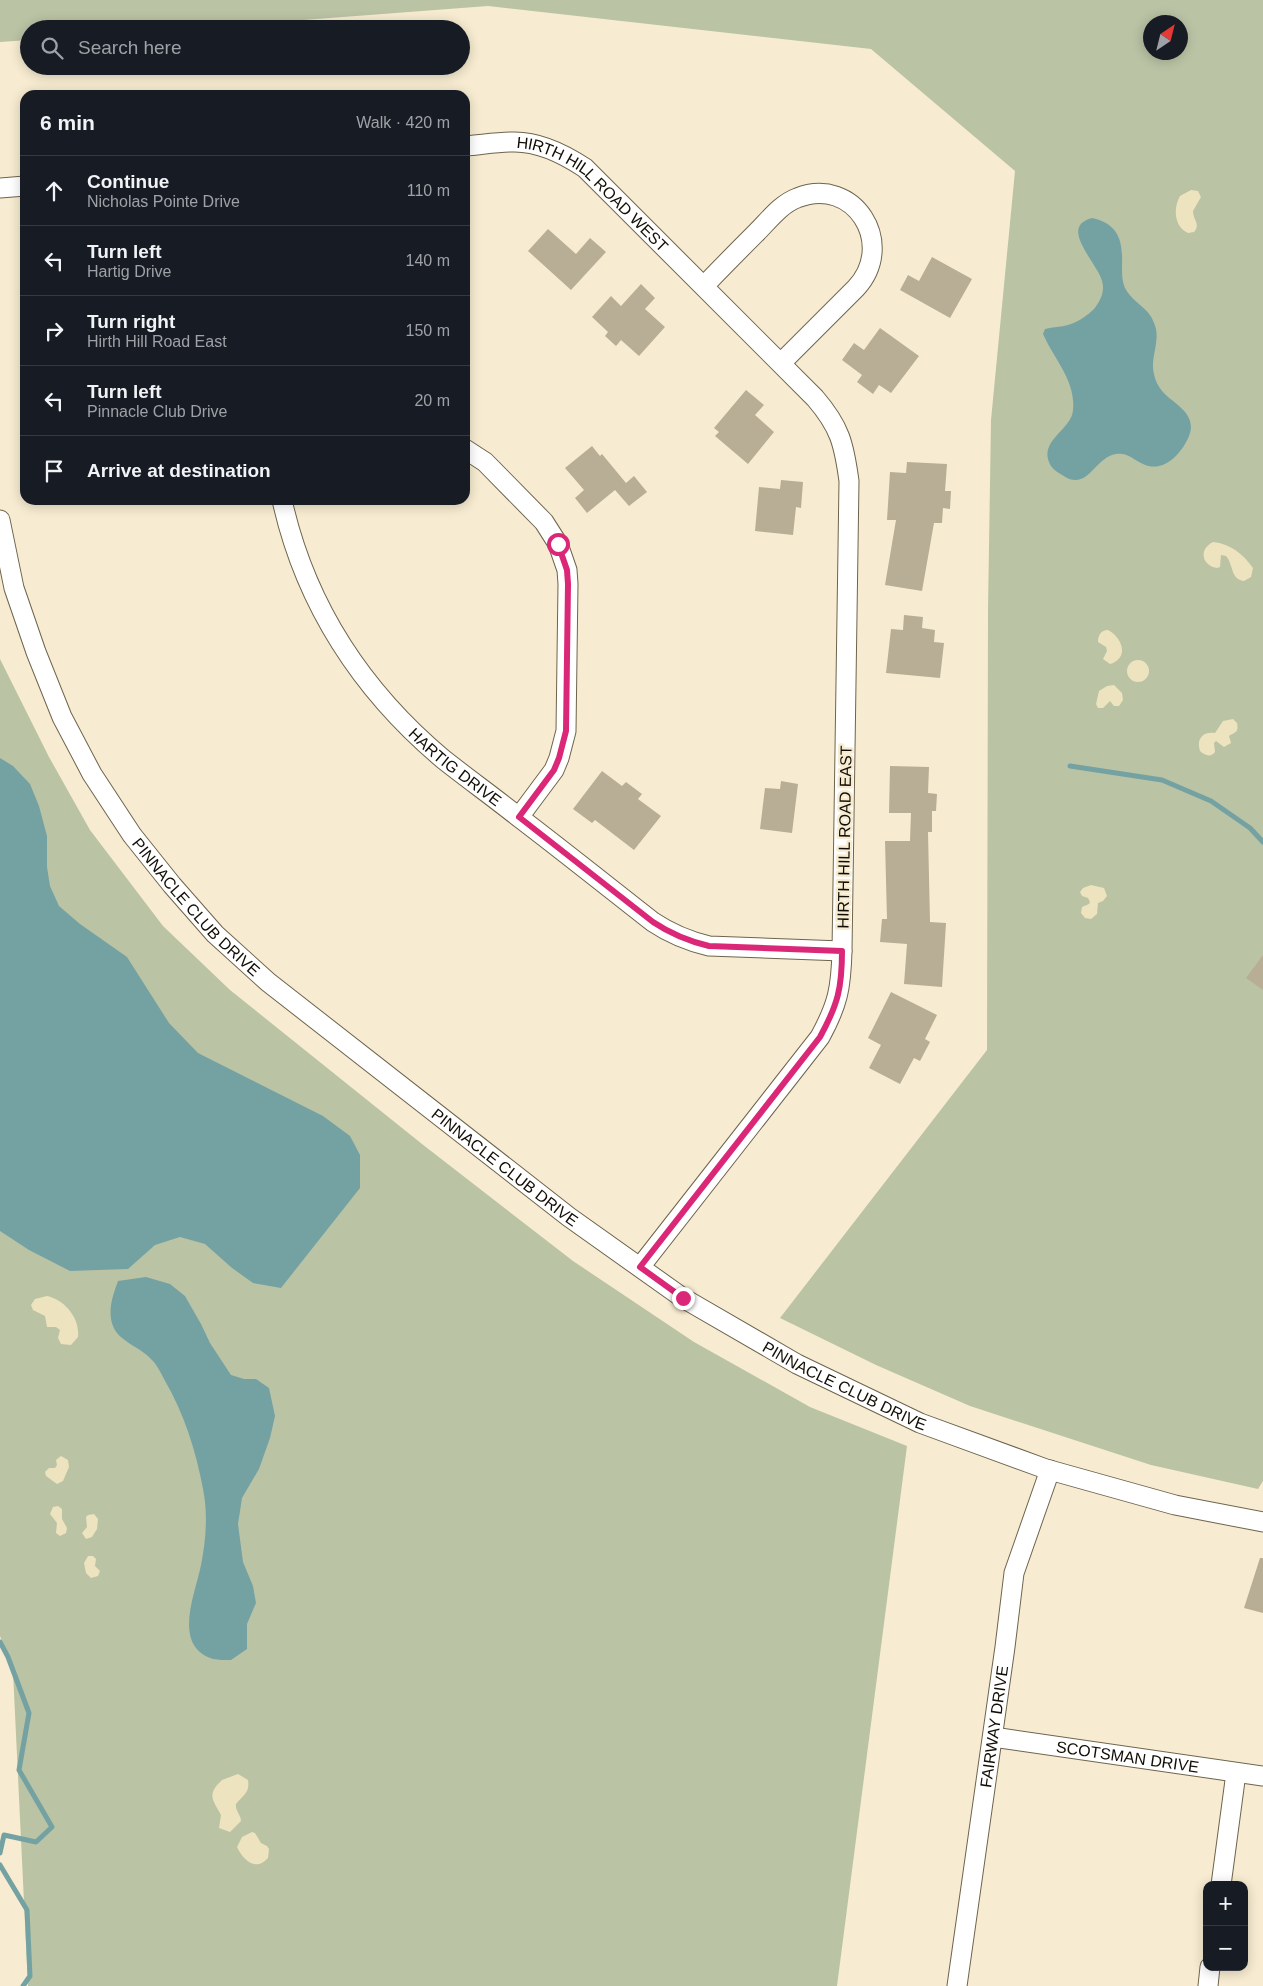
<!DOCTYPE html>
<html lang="en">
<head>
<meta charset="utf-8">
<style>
  :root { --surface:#171b24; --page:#242831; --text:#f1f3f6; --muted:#9ea1a6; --line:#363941 }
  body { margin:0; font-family:Arial,sans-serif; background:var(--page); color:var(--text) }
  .controls { position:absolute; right:15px; bottom:15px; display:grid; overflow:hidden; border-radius:10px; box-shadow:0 2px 12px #0003 }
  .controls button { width:45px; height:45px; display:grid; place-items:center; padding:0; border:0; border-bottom:1px solid var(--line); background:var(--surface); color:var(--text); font:25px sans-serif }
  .compass { position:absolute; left:1143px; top:15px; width:45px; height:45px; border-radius:50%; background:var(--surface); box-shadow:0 2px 12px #0003; rotate:35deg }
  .stop { position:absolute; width:15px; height:15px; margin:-11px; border:4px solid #db2777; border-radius:50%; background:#fff }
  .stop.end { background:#db2777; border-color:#fff; box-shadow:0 1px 5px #0008 }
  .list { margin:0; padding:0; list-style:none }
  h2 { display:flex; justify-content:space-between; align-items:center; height:65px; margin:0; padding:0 20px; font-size:21px }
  h2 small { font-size:16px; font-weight:400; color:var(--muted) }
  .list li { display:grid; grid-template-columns:32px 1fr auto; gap:15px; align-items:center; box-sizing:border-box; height:70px; padding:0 20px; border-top:1px solid var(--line) }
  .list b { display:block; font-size:19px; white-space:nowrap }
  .list p { margin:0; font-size:16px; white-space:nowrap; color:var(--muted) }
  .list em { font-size:16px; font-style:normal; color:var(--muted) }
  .icon { flex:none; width:28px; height:28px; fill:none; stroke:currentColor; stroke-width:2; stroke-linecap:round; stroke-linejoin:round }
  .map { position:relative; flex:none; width:1263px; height:1986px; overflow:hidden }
  .search { position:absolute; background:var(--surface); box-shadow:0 2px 12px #0003; left:20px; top:20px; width:450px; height:55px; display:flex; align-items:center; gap:12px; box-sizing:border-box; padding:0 18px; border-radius:28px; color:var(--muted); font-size:19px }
  .panel { position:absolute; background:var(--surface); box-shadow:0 2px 12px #0003; left:20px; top:90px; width:450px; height:415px; border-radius:15px }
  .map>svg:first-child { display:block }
  .green { fill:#bbc3a5; fill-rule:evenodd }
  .sand { fill:#ede3be }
  .water { fill:#74a2a2 }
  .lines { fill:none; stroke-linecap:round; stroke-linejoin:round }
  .stream { stroke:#74a2a2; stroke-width:5 }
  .building { fill:#b8ae95 }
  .minor-casing { stroke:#6e644d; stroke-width:21 }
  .minor { stroke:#fff; stroke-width:19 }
  .route { stroke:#db2777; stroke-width:6 }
  .labels { text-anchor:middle; stroke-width:5; stroke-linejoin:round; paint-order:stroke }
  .street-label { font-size:16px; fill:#120e06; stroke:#f7ecd1 }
</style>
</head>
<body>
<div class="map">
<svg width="1263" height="1986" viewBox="0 0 1263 1986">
  <rect width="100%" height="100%" fill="#f7ecd1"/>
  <path class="green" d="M 0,0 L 1263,0 L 1263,1481 L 1258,1489 L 1151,1465 L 970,1406 L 876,1365 L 780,1318 L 987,1050 L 988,609 L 991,420 L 1015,171 L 871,49 L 488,6 L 186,29 L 29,29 L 29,40 L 0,42 ZM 1150,22 L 1180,22 L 1180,52 L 1150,52 Z
    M 0,659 L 49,757 L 90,830 L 163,926 L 230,990 L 422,1144 L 573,1261 L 694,1342 L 810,1407 L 907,1446 L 837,1986 L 28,1986 L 13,1672 L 0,1636 Z"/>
  <path class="sand" d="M 1191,190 L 1198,191 L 1201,197 L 1193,211 C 1193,220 1201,224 1194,232 L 1188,233 C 1174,227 1173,208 1180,196 Z
    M 1213,542 C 1231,544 1243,554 1253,568 L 1251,577 L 1244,581 C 1230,579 1234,565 1226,556 L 1221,555 L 1220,567 L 1217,568 C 1201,565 1199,549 1213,542 Z
    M 1108,630 C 1122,637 1130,658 1110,664 L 1103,659 L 1107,651 L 1106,647 L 1098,642 C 1098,635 1101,630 1108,630 Z
    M1127 671a11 11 0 1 1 22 0a11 11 0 1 1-22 0Z
    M 1114,685 L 1122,693 L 1123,700 L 1119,706 L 1114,706 L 1110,701 L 1103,708 L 1098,708 L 1096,704 L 1099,691 L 1107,686 Z
    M 1233,719 L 1237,723 C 1239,733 1235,732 1229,736 L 1231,743 L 1224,747 L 1216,741 L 1214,743 L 1215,752 C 1211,758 1204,755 1200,751 C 1196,739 1203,731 1215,733 L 1223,721 Z
    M 1091,885 L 1104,888 L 1107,896 L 1103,901 L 1098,903 L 1097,914 L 1091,919 L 1085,918 L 1081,913 L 1082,907 L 1089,904 L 1090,902 L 1088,898 L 1082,896 L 1080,892 L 1083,888 Z
    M 47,1296 C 65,1300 80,1318 78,1337 L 71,1345 L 61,1344 L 58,1338 L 60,1330 L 56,1327 L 47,1327 L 45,1316 L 33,1310 L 31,1305 L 35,1299 Z
    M 61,1456 L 68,1460 L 69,1467 L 63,1481 L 57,1484 L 46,1476 L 45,1472 L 49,1468 L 55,1468 L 57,1465 L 56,1460 Z
    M 58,1506 L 62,1509 L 62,1519 L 67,1528 L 66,1533 L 60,1536 L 56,1533 L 57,1523 L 50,1514 L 53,1507 Z
    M 94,1514 L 98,1519 L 97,1529 L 92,1537 L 86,1539 L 82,1533 L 87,1527 L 86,1517 L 88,1515 Z
    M 88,1556 L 93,1556 L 96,1559 L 95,1566 L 100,1571 L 98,1576 L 91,1578 L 86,1573 L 84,1563 Z
    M 238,1774 L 248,1780 C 250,1793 243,1795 236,1804 C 235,1811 241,1815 241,1821 L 230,1832 L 219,1828 L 221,1815 C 213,1800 206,1795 222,1780 Z
    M 252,1832 L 255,1833 L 261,1843 L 267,1846 L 269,1849 L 268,1858 C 256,1872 243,1860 237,1847 L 242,1837 Z"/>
  <path class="water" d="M 1092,218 C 1119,224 1123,241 1122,266 C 1122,274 1122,281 1125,288 C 1135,306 1151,307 1156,329 C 1159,344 1150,360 1154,374 C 1155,380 1158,386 1162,391 C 1173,404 1198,413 1189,436 C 1182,453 1164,474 1143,464 C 1134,460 1127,452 1116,454 C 1093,458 1088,493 1062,475 C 1057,472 1051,468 1049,462 C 1040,440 1072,429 1073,410 C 1076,381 1054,359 1043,334 L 1045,329 C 1053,327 1061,327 1068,325 C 1078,322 1087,316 1094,309 C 1101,300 1105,291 1102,281 C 1097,262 1058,227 1092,218 Z
    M 0,758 L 13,766 L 30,784 L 39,806 L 47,836 L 47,867 L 50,886 L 59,906 L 80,924 L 127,957 L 169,1023 L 198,1053 L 323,1116 L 350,1136 L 360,1155 L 360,1188 L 281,1288 L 253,1283 L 232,1268 L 205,1244 L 180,1237 L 155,1245 L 128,1269 L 70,1271 L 29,1250 L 0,1231 Z
    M 146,1277 L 170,1284 L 185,1296 L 201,1324 L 210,1343 L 231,1375 L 244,1379 L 256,1379 L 269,1388 L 275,1416 L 270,1438 L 259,1469 L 242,1498 L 238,1524 L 243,1562 L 253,1586 L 256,1603 L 247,1624 L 247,1649 L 231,1660 C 226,1660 218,1660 213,1659 C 171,1646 196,1592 201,1565 C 206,1541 208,1513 203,1489 C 196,1451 184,1413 164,1379 C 161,1373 157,1365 152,1360 C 141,1347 119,1342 113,1326 C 107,1311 113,1295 118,1281 Z"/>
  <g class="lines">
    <path class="stream" d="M 1070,766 L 1162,780 L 1211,801 L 1250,828 L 1263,842
      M 0,1642 L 8,1657 L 29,1713 L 19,1770 L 52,1827 L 36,1842 L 4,1835 L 0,1853
      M 0,1865 L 27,1910 L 30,1976 L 23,1986"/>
  </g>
  <path class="building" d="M 548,229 L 576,254 L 590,238 L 606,252 L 571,290 L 528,251 Z
    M 932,257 L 972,279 L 950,318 L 900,290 L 908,275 L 919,281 Z
    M 641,284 L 655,298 L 645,309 L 665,327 L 639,356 L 621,340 L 616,346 L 605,336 L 608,332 L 592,317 L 611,296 L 621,306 Z
    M 880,328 L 919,356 L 891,393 L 879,385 L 873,394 L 857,382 L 862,375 L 842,360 L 854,343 L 864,350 Z
    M 746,390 L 764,405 L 755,415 L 774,432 L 748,464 L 715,436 L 719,432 L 714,428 Z
    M 592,446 L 600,456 L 602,454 L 626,483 L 634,476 L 647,492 L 629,506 L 615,490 L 587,513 L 575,498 L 584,490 L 565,468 Z
    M 907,462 L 947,464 L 945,491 L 951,491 L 950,509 L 943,508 L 942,523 L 934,523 L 922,591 L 885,585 L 896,520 L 887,520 L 890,472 L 906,473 Z
    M 781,480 L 803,482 L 801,508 L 796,507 L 793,535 L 755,531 L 759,487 L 780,489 Z
    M 904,615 L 923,617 L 922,628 L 935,630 L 934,642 L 944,643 L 940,678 L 886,673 L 891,629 L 903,630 Z
    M 890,766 L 929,767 L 928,793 L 937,794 L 936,811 L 932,811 L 932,832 L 928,832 L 930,922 L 946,923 L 942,987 L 904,984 L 907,944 L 880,942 L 882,919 L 887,919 L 885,841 L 910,841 L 911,813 L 889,813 Z
    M 602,771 L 622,786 L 626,782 L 642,794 L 638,799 L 661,816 L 634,850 L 595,820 L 592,823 L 573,809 Z
    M 781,781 L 798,784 L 792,833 L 760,829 L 765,788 L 780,789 Z
    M 1263,955 L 1263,990 L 1246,978 Z
    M 891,992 L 937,1015 L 925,1039 L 930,1042 L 920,1061 L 914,1058 L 900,1084 L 869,1068 L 881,1045 L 868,1038 Z
    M 1260,1558 L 1263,1558 L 1263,1613 L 1244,1608 Z"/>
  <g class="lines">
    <defs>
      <g id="minor">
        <path id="s1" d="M 465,146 C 480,145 496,142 512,142 C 538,141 564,154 585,168 L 815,398 C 840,427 844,444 849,481 L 842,951 C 841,988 838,1004 820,1037 L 640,1267"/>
        <path d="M 0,188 L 25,186"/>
        <path d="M 704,286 C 721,268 739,250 757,232 C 769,220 781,204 797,198 C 854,175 897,244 856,288 L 781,363"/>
        <path d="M 465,449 L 485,462 L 544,522 L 558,544 L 567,570 L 568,584 L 566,731 L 559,758 L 554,770 L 519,817"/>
        <path id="s2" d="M 282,500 C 305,604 362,691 443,759 C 467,778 492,796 516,815 C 562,850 607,886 653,922 C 671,934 688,941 709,946 L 842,951"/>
        <path id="s3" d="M 0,520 L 14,588 L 36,652 L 62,717 L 92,774 L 132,835 L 172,885 L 215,934 L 268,982 L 569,1217 L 683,1298 L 797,1364 L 920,1423 L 1046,1469 L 1175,1505 L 1263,1522"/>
        <path id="s4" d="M 993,1737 L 1263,1776"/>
        <path d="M 1221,1885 L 1236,1773"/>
        <path id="s5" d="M 957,1986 L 1005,1647 L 1014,1573 L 1050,1470"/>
        <path d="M 1208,1986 L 1210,1967"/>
      </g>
    </defs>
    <use href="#minor" class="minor-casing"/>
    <use href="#minor" class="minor"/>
  </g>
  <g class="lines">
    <path class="route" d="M 558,544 L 567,570 L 568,584 L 566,731 L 559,758 L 554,770 L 519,817 L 653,922 C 671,934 688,941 709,946 L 842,951 C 842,988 838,1004 820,1037 L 640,1267 L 683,1298"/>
  </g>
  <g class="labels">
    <g class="street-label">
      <text dy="6" stroke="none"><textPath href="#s1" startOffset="146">HIRTH HILL ROAD WEST</textPath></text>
      <text dy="6" stroke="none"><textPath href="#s2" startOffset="325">HARTIG DRIVE</textPath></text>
      <text transform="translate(844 837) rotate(-89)" y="6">HIRTH HILL ROAD EAST</text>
      <text dy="6" stroke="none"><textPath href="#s3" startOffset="441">PINNACLE CLUB DRIVE</textPath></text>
      <text dy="6" stroke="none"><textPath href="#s3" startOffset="846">PINNACLE CLUB DRIVE</textPath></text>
      <text dy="6" stroke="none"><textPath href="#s3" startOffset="1251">PINNACLE CLUB DRIVE</textPath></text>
      <text dy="6" stroke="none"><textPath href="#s5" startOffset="262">FAIRWAY DRIVE</textPath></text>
      <text dy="6" stroke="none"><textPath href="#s4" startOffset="136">SCOTSMAN DRIVE</textPath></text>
    </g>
  </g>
</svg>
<div class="controls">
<button>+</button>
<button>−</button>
</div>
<svg class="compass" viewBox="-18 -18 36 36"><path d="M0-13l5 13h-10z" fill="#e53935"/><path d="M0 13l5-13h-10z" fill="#9ea1a6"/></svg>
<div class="stop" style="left:558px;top:544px"></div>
<div class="stop end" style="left:683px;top:1298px"></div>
<div class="search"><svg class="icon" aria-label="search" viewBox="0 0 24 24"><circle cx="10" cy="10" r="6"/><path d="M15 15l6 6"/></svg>Search here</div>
<section class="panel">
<h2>6 min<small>Walk · 420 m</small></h2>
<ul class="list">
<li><svg class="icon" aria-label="ahead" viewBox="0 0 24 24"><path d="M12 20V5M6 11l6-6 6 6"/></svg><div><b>Continue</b><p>Nicholas Pointe Drive</p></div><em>110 m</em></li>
<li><svg class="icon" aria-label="left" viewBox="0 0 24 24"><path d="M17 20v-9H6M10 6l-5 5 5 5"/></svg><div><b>Turn left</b><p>Hartig Drive</p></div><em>140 m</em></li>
<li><svg class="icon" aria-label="right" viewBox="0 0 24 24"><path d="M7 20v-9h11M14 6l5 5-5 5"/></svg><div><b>Turn right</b><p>Hirth Hill Road East</p></div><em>150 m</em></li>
<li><svg class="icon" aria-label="left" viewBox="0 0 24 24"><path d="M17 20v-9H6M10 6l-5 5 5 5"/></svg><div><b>Turn left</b><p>Pinnacle Club Drive</p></div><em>20 m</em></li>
<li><svg class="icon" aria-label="arrive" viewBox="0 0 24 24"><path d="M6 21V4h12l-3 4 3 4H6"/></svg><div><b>Arrive at destination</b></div></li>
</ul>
</section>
</div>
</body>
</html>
